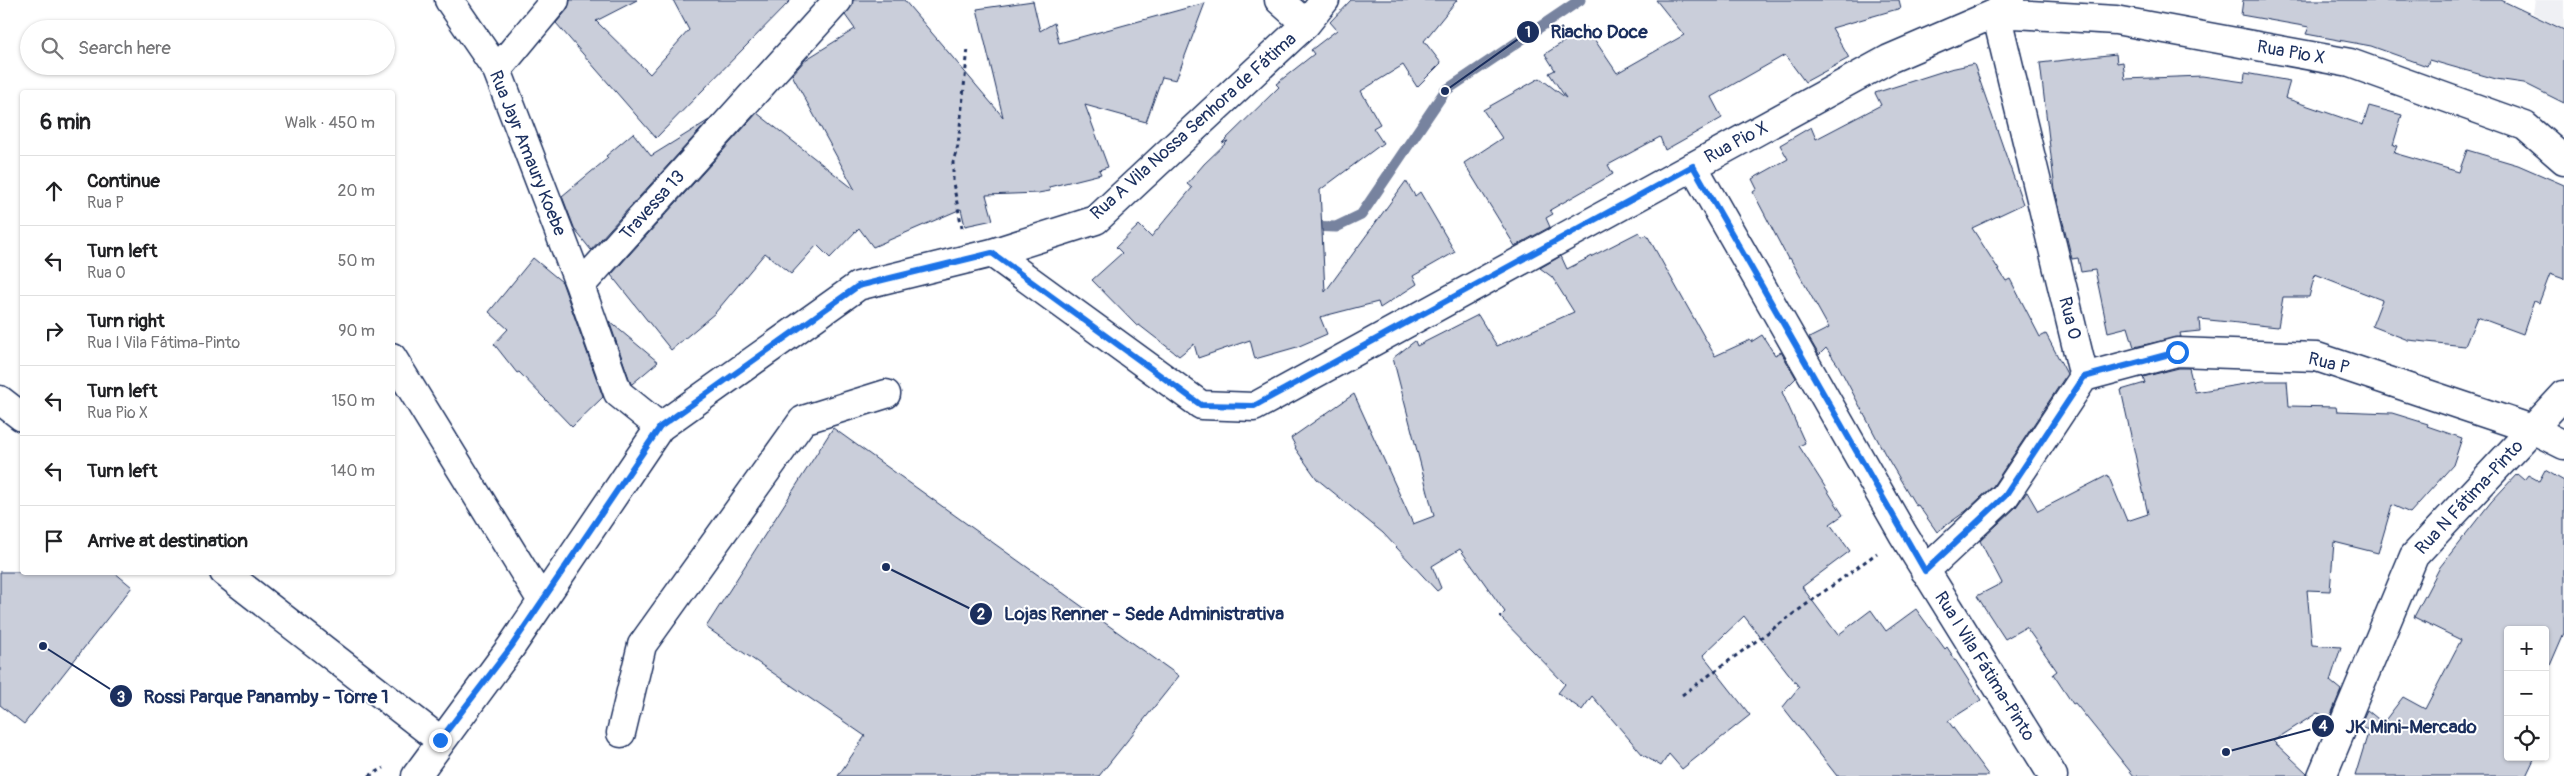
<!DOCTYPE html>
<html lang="en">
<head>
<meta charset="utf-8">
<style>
  :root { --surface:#fff; --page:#f2f2f2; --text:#202124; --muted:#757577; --line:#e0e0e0 }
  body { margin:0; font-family:Pangolin,sans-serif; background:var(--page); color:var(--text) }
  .controls { position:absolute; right:15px; bottom:15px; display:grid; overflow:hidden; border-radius:5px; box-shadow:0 1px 4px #0004 }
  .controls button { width:45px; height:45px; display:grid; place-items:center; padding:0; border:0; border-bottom:1px solid var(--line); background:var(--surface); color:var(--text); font:25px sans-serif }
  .stop { position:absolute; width:15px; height:15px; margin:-11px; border:4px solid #1a73e8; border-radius:50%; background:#fff }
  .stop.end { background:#1a73e8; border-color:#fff; box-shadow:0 1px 5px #0008 }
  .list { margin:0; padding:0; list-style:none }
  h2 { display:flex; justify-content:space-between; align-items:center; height:65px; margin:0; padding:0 20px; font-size:21px }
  h2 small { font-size:16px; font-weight:400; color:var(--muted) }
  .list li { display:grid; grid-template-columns:32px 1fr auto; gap:15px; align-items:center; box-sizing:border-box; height:70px; padding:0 20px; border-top:1px solid var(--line) }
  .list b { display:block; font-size:19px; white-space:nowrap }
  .list p { margin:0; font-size:16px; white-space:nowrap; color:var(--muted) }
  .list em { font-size:16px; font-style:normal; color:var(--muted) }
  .icon { flex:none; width:28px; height:28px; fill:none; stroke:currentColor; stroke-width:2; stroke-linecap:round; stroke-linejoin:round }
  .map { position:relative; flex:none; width:2564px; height:776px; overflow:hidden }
  .search { position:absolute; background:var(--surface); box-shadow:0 1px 4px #0004; left:20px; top:20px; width:375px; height:55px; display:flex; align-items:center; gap:12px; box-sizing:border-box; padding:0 18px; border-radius:28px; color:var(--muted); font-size:19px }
  .panel { position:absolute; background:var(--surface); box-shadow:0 1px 4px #0004; left:20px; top:90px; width:375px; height:485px; border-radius:5px }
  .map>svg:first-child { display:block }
  .built { fill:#eff0f4 }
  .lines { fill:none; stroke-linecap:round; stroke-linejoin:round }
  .stream { stroke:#77839f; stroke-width:11 }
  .building { fill:#caceda; stroke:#1b2f5e }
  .minor-casing { stroke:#1b2f5e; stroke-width:31 }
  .path { stroke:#1b2f5e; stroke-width:3; stroke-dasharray:4 4; stroke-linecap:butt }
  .minor { stroke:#fff; stroke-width:28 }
  .route { stroke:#1a73e8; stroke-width:6 }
  .labels { text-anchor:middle; stroke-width:4; stroke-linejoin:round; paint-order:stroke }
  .street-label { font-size:18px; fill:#1b2f5e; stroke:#fff }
  .leader { fill:none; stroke:#1b2f5e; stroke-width:2 }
  .callout-dot { fill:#1b2f5e; stroke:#fff; stroke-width:2 }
  .mark-label { font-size:15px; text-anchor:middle; font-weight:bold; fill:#fff }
  .callout-label { font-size:19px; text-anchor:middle; font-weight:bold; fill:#1b2f5e; stroke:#fff; stroke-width:4; stroke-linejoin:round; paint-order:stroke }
</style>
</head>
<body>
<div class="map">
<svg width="2564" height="776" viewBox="0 0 2564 776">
  <rect width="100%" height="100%" fill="#fff"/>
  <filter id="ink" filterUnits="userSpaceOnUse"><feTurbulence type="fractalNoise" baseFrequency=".02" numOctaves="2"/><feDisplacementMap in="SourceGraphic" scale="10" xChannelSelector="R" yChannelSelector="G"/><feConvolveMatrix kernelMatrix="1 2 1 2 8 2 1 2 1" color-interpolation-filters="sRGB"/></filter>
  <g filter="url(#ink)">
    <path class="built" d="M 2535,0 L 2564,0 L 2564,30 L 2533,13 Z"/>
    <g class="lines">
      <path class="stream" d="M 1308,226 L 1336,227 L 1361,215 L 1445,91 L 1580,0"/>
    </g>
    <path class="building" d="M 570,0 L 637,0 L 596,21 L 650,74 L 689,30 L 673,0 L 791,0 L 656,138 L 556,23 L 567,10 Z
      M 853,0 L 904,0 L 1003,117 L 977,9 L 1033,1 L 1040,31 L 1054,23 L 1059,43 L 1205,3 L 1176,80 L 1162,77 L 1146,122 L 1085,105 L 1108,167 L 1099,170 L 1101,174 L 1049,187 L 1050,191 L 1038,193 L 986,195 L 993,220 L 965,226 L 961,209 L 873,247 L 859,228 L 830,258 L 817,245 L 791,274 L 765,253 L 715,313 L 671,350 L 611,275 L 757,113 L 855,190 L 792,75 L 805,60 L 855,29 L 845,15 Z
      M 1351,0 L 1457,0 L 1424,41 L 1441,63 L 1417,87 L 1403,65 L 1361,91 L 1380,124 L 1373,128 L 1383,143 L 1320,190 L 1325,292 L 1406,181 L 1415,196 L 1420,192 L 1455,252 L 1413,276 L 1417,284 L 1380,308 L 1378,302 L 1320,317 L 1327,334 L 1297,347 L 1255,359 L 1250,340 L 1198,358 L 1194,344 L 1179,356 L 1139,325 L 1137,326 L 1092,280 L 1122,253 L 1116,247 L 1139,225 L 1151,237 L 1192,188 L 1187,184 L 1204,164 L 1228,141 L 1222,143 L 1279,87 L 1276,84 L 1314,54 L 1311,50 L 1337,30 L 1330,22 Z
      M 1656,0 L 1899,0 L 1901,8 L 1832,28 L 1849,58 L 1805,82 L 1785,55 L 1711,97 L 1722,118 L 1665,150 L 1660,137 L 1608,165 L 1613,174 L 1550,210 L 1553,214 L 1546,218 L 1550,227 L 1515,246 L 1464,163 L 1502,138 L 1483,110 L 1540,78 L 1566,98 L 1549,73 L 1555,70 L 1545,54 L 1586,27 L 1617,73 L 1684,35 Z
      M 2243,0 L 2501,0 L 2564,30 L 2564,103 L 2524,83 L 2496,79 L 2429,60 L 2427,66 L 2371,46 L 2306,34 L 2309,27 L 2241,15 Z
      M 2116,54 L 2117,63 L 2123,62 L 2125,79 L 2202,76 L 2244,82 L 2245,73 L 2290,81 L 2285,98 L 2363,125 L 2369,106 L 2402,115 L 2393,145 L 2397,146 L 2394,153 L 2459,172 L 2467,150 L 2518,165 L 2564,185 L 2564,279 L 2550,274 L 2539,303 L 2534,301 L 2523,334 L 2477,317 L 2465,346 L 2408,340 L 2372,326 L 2382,300 L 2315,274 L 2309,297 L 2283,297 L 2278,327 L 2199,319 L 2200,331 L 2180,333 L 2181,337 L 2134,347 L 2128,327 L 2108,332 L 2095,270 L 2081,272 L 2078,258 L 2072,259 L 2055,190 L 2040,63 Z
      M 1974,64 L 2023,204 L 1972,228 L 2006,281 L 2010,279 L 2040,337 L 2046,334 L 2067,374 L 1993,486 L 1966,511 L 1937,532 L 1918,505 L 1916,506 L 1885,454 L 1838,365 L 1826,348 L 1819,355 L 1809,338 L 1829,328 L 1790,258 L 1788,259 L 1753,192 L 1757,189 L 1752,179 L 1788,159 L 1780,145 L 1811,127 L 1816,139 L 1881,105 L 1875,93 L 1950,69 Z
      M 709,120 L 591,250 L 575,230 L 562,196 L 608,158 L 606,156 L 633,133 L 651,156 Z
      M 1639,232 L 1642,237 L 1647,235 L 1715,356 L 1750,340 L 1751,342 L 1762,335 L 1775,355 L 1781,352 L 1796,378 L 1782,392 L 1805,443 L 1799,446 L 1843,515 L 1830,524 L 1850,551 L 1802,587 L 1838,635 L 1871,610 L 1886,631 L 1916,609 L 1945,649 L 1947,647 L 1981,700 L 1948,721 L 1989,776 L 1837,776 L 1783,707 L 1799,687 L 1744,616 L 1703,655 L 1750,715 L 1682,769 L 1669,754 L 1661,766 L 1643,755 L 1592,696 L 1582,710 L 1558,693 L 1565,684 L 1500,617 L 1505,612 L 1460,549 L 1432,566 L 1441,588 L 1437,591 L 1383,533 L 1317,479 L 1295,448 L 1296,447 L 1291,438 L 1354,394 L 1413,524 L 1434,516 L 1393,358 L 1415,341 L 1417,346 L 1478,315 L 1497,346 L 1574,312 L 1552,277 L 1540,268 L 1561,256 L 1567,269 Z
      M 533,258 L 562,282 L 603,397 L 572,427 L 519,372 L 517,373 L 494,344 L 508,329 L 489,312 Z
      M 609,321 L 658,362 L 632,384 L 631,384 Z
      M 2179,368 L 2189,368 L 2195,392 L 2263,381 L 2287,381 L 2289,406 L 2336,407 L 2337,411 L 2392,413 L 2428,424 L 2427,426 L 2462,438 L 2453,465 L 2410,513 L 2392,505 L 2378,553 L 2334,542 L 2330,591 L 2307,590 L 2312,645 L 2341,647 L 2330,681 L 2341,690 L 2330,717 L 2317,713 L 2273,741 L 2307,773 L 2307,776 L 2134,776 L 2075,703 L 2073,704 L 2053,674 L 2057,671 L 2026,627 L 2005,639 L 1977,596 L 2002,583 L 1980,541 L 2016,507 L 2027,492 L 2038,511 L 2108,475 L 2127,521 L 2148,514 L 2121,390 L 2145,383 L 2143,377 Z
      M 833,428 L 1179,676 L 1099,776 L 838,776 L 865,736 L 706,627 Z
      M 2545,470 L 2564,481 L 2564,633 L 2545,677 L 2545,630 L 2508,630 L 2508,757 L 2535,757 L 2526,776 L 2355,776 L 2369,730 L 2359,727 L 2367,710 L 2383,723 L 2403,697 L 2425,709 L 2461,640 L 2414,617 L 2440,567 L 2491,502 L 2517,474 L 2524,480 L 2528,475 L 2539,481 Z
      M 0,572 L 114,572 L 132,587 L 24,724 L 0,705 Z"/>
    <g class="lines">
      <defs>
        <path id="minor" d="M 449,0 L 497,70 L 580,286
          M 1279,0 L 1306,24
          M 1996,13 L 2116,20 L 2350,63 L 2525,126 L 2564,160
          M 497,70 L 555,0
          M 1693,166 L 1903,534 L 2053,776
          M 992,253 L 1201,405 L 1254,407 L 1889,59 L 1996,13 L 2010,0
          M 392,357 L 542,601
          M 2084,377 L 2177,352 L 2317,357 L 2532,429 L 2564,445
          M 0,400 L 22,417
          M 660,427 L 618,393 L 580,286 L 838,0
          M 1925,571 L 2005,496 L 2084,377 L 1996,13
          M 224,572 L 440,740
          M 621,733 L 642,645 L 803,420 L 886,394
          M 416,776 L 511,647 L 660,427 L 858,286 L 992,253 L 1096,220 L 1306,24 L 1325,0
          M 2322,776 L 2414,556 L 2564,395"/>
      </defs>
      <use href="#minor" class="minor-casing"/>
      <path class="path" d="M 962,228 L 953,183 L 953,162 L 958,146 L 968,48
        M 1682,695 L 1877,553
        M 369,776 L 384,768"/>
      <use href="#minor" class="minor"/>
    </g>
  </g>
  <g class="lines" filter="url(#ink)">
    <path class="route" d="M 440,740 L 511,647 L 660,427 L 858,286 L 992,253 L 1201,405 L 1254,406 L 1693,166 L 1925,571 L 2005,496 L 2084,377 L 2177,352"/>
  </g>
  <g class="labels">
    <g class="street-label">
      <text transform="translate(2291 52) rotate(10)" y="6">Rua Pio X</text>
      <text transform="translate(1193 126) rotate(-42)" y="6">Rua A Vila Nossa Senhora de Fátima</text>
      <text transform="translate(1736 142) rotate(-28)" y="6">Rua Pio X</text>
      <text transform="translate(528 153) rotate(68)" y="6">Rua Jayr Amaury Koebe</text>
      <text transform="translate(652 205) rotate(-48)" y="6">Travessa 13</text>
      <text transform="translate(2070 318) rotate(76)" y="6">Rua O</text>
      <text transform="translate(2329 363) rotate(14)" y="6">Rua P</text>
      <text transform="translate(2469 497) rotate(-47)" y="6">Rua N Fátima-Pinto</text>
      <text transform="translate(1985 666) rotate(58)" y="6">Rua I Vila Fátima-Pinto</text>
    </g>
  </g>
  <path class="leader" d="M1445 91L1528 32M886 567L981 614M43 646L121 696M2226 752L2323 726"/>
  <g class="callout-dot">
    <circle cx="1445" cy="91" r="5"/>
    <circle cx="886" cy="567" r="5"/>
    <circle cx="43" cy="646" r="5"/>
    <circle cx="2226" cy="752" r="5"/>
    <circle cx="1528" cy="32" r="12"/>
    <circle cx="981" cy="614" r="12"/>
    <circle cx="121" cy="696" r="12"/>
    <circle cx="2323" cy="726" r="12"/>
  </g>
  <g class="mark-label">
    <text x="1528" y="37">1</text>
    <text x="981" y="619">2</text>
    <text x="121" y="702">3</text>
    <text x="2323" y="731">4</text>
  </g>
  <g class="callout-label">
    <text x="1599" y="38">Riacho Doce</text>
    <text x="1144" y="620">Lojas Renner - Sede Administrativa</text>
    <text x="266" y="703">Rossi Parque Panamby - Torre 1</text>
    <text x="2411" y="733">JK Mini-Mercado</text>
  </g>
</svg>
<div class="controls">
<button>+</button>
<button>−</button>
<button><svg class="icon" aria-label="locate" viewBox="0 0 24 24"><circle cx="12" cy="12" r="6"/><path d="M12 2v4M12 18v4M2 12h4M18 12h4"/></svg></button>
</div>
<div class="stop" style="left:2177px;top:352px"></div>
<div class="stop end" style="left:440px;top:740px"></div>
<div class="search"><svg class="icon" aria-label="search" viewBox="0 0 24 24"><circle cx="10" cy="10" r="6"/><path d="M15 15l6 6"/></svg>Search here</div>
<section class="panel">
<h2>6 min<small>Walk · 450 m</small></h2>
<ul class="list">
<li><svg class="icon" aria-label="ahead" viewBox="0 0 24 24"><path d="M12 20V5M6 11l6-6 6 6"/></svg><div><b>Continue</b><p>Rua P</p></div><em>20 m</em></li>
<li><svg class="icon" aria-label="left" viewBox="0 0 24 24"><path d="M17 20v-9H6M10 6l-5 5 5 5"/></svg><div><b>Turn left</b><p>Rua O</p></div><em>50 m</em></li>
<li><svg class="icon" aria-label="right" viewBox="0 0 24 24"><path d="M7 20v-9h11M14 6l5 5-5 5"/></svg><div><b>Turn right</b><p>Rua I Vila Fátima-Pinto</p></div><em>90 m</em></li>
<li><svg class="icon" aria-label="left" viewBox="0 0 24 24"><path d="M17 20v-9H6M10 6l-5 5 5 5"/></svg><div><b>Turn left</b><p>Rua Pio X</p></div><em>150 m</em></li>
<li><svg class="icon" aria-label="left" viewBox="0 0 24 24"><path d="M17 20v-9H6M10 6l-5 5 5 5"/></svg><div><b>Turn left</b></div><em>140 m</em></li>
<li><svg class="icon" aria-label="arrive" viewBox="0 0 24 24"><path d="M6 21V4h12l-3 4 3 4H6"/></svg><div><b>Arrive at destination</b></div></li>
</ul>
</section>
</div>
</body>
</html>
